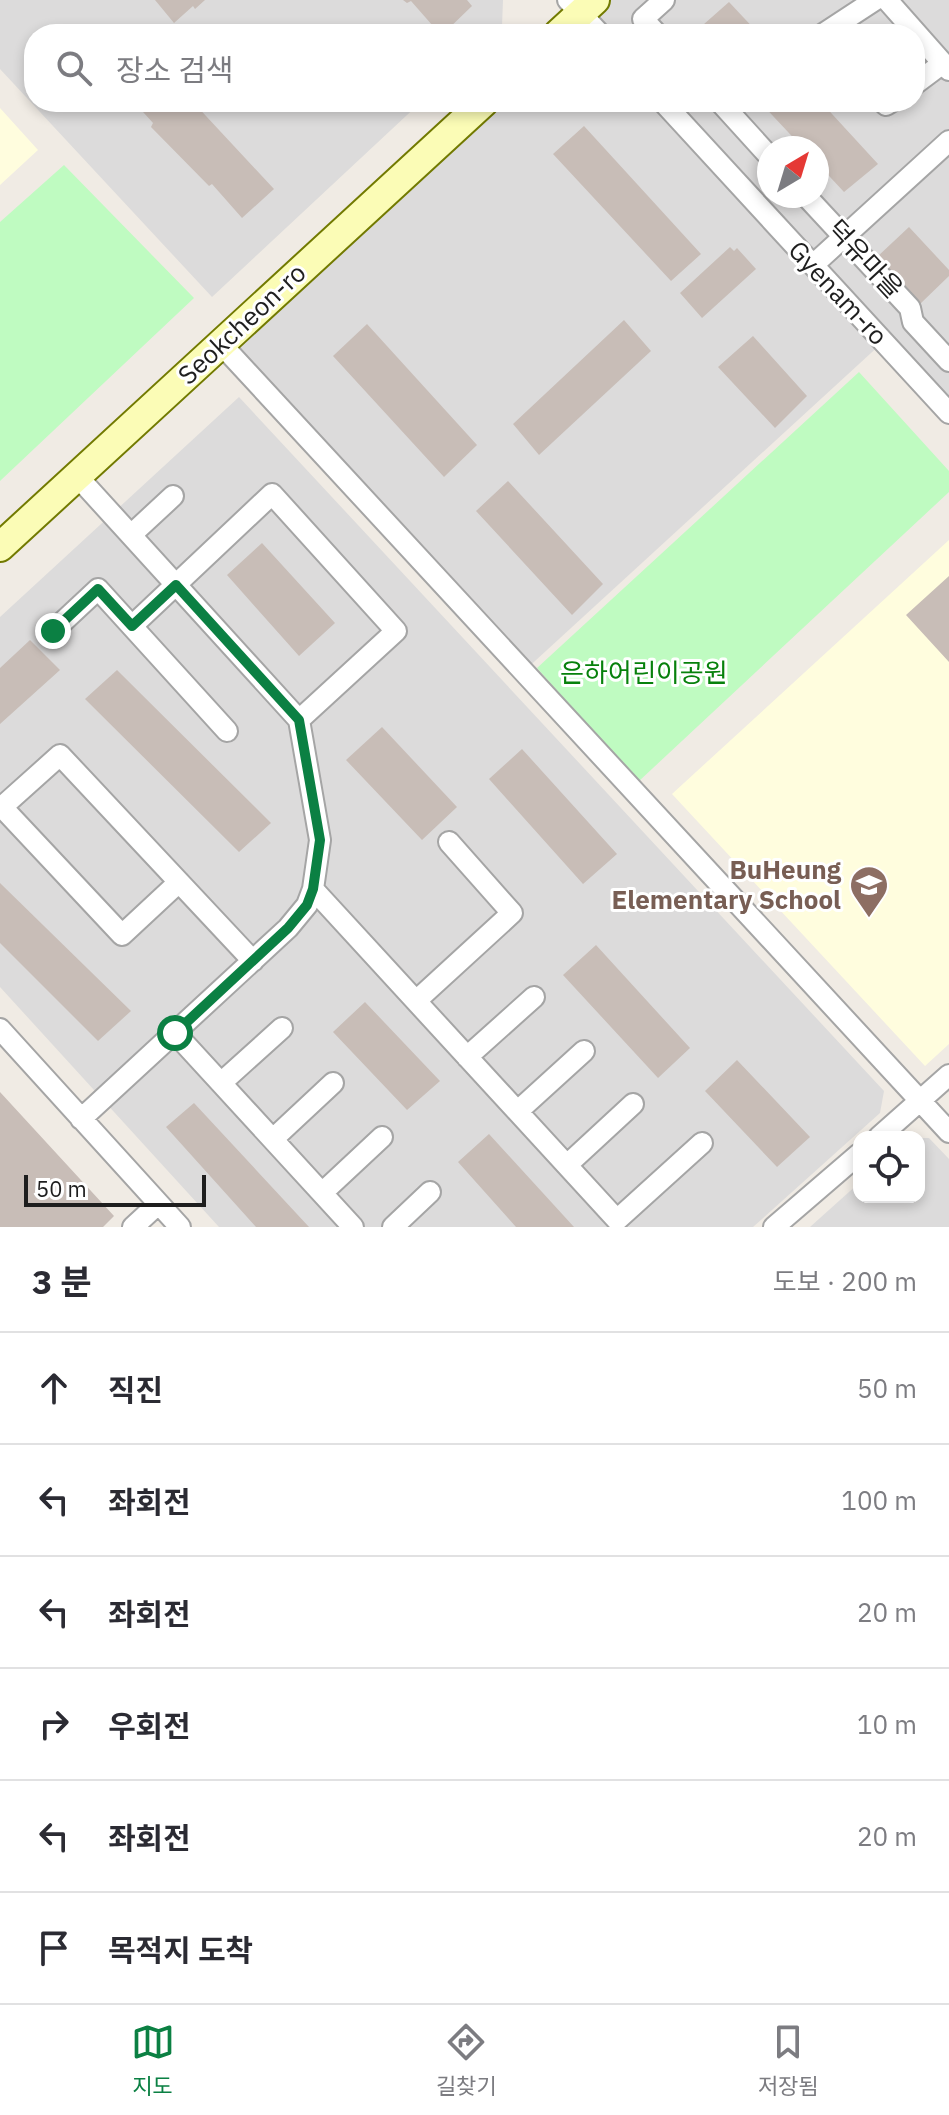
<!DOCTYPE html>
<html lang="ko">
<head>
<meta charset="utf-8">
<style>
  :root { --surface:#fff; --page:#f7f7f7; --text:#2b2b33; --muted:#7c7c81; --line:#e1e1e2; --accent:#0b8043 }
  body { margin:0; font-family:"IBM Plex Sans","Noto Sans KR",sans-serif; background:var(--page); color:var(--text) }
  .controls { position:absolute; right:24px; bottom:24px; display:grid; overflow:hidden; border-radius:16px; box-shadow:0 4px 12px #0003 }
  .controls button { width:72px; height:72px; display:grid; place-items:center; padding:0; border:0; border-bottom:2px solid var(--line); background:var(--surface); color:var(--text); font:40px sans-serif }
  .compass { position:absolute; left:757px; top:136px; width:72px; height:72px; border-radius:50%; background:var(--surface); box-shadow:0 4px 12px #0003; rotate:38deg }
  .scale { position:absolute; left:24px; bottom:20px; width:182px; box-sizing:border-box; padding-left:8px; border:4px solid #1e1e1e; border-top:0; font-size:22px; line-height:28px; white-space:nowrap; color:#1e1e1e; -webkit-text-stroke:6px #fff; paint-order:stroke }
  .stop { position:absolute; width:24px; height:24px; margin:-18px; border:6px solid #0b8043; border-radius:50%; background:#fff }
  .stop.end { background:#0b8043; border-color:#fff; box-shadow:0 2px 8px #0008 }
  .list { margin:0; padding:0; list-style:none }
  h2 { display:flex; justify-content:space-between; align-items:center; height:104px; margin:0; padding:0 32px; font-size:34px }
  h2 small { font-size:26px; font-weight:400; color:var(--muted) }
  .list li { display:grid; grid-template-columns:52px 1fr auto; gap:24px; align-items:center; box-sizing:border-box; height:112px; padding:0 32px; border-top:2px solid var(--line) }
  .list b { display:block; font-size:30px; white-space:nowrap }
  .list em { font-size:26px; font-style:normal; color:var(--muted) }
  .icon { flex:none; width:44px; height:44px; fill:none; stroke:currentColor; stroke-width:2; stroke-linecap:round; stroke-linejoin:round }
  .map { position:relative; flex:none; width:949px; height:1227px; overflow:hidden }
  .search { position:absolute; background:var(--surface); box-shadow:0 4px 12px #0003; left:24px; right:24px; top:24px; height:88px; display:flex; align-items:center; gap:20px; box-sizing:border-box; padding:0 28px; border-radius:32px; color:var(--muted); font-size:30px }
  .sheet { height:776px; background:var(--surface) }
  nav { display:flex; justify-content:space-around; align-items:center; box-sizing:border-box; height:112px; border-top:2px solid var(--line); background:var(--surface); font-size:22px; color:var(--muted) }
  nav a { display:grid; justify-items:center; gap:4px }
  nav .on { color:var(--accent) }
  .map>svg:first-child { display:block }
  .residential { fill:#dcdbdb; fill-rule:evenodd }
  .education { fill:#fffdde }
  .park { fill:#bffbc1 }
  .building { fill:#c8bdb7 }
  .lines { fill:none; stroke-linecap:round; stroke-linejoin:round }
  .street-casing { stroke:#a5a5a5; stroke-width:24 }
  .secondary-casing { stroke:#727a01; stroke-width:32 }
  .street { stroke:#fff; stroke-width:20 }
  .secondary { stroke:#fbfcb6; stroke-width:28 }
  .route { stroke:#0b8043; stroke-width:10 }
  .labels { text-anchor:middle; stroke-width:6; stroke-linejoin:round; paint-order:stroke }
  .street-label { font-size:26px; fill:#1e1e1e; stroke:#fff }
  .park-label { font-size:26px; fill:#07810c; stroke:#fff }
  .education-label { font-size:26px; font-weight:bold; fill:#785e54; stroke:#fff; text-anchor:end }
</style>
</head>
<body>
<div class="map">
<svg width="949" height="1227" viewBox="0 0 949 1227">
  <rect width="100%" height="100%" fill="#f0ebe4"/>
  <path class="residential" d="M 0,0 L 503,0 L 502,26 L 493,34 L 34,34 L 34,102 L 421,102 L 212,297 L 0,69 Z
    M 568,0 L 949,0 L 949,413 L 883,342 L 523,672 L 221,344 L 484,102 L 915,102 L 915,34 L 558,34 ZM 769,148 L 817,148 L 817,196 L 769,196 Z
    M 239,397 L 884,1091 L 880,1113 L 753,1227 L 219,1227 L 0,987 L 0,617 Z
    M 919,1138 L 929,1138 L 949,1159 L 949,1227 L 810,1227 L 859,1183 L 859,1197 L 919,1197 Z"/>
  <path class="education" d="M 0,108 L 38,150 L 0,185 Z
    M 949,540 L 949,1044 L 925,1066 L 672,794 Z"/>
  <path class="park" d="M 64,165 L 194,298 L 0,481 L 0,222 Z
    M 859,372 L 949,471 L 949,492 L 638,782 L 537,668 Z"/>
  <path class="building" d="M 155,0 L 205,0 L 195,9 L 193,6 L 174,23 Z
    M 403,0 L 467,0 L 472,6 L 443,34 L 440,34 L 411,1 L 407,3 Z
    M 729,2 L 759,34 L 697,34 L 695,32 Z
    M 134,102 L 193,102 L 274,189 L 242,218 L 212,184 L 209,186 L 151,127 L 153,123 Z
    M 760,102 L 821,102 L 878,164 L 844,192 L 817,163 L 817,148 L 803,148 Z
    M 584,126 L 701,254 L 671,281 L 553,154 Z
    M 909,227 L 949,270 L 949,276 L 920,304 L 877,257 Z
    M 730,247 L 734,251 L 737,248 L 756,269 L 702,318 L 680,293 Z
    M 624,320 L 651,351 L 539,455 L 513,424 Z
    M 367,324 L 477,445 L 444,477 L 333,356 Z
    M 753,336 L 807,396 L 775,428 L 718,367 Z
    M 508,481 L 603,584 L 572,615 L 476,511 Z
    M 262,543 L 335,623 L 299,656 L 227,575 Z
    M 949,576 L 949,662 L 906,615 Z
    M 30,640 L 60,670 L 0,724 L 0,668 Z
    M 117,670 L 271,823 L 239,852 L 85,699 Z
    M 382,727 L 457,807 L 422,840 L 346,760 Z
    M 522,749 L 617,854 L 583,884 L 489,779 Z
    M 0,883 L 131,1011 L 98,1041 L 0,943 Z
    M 596,945 L 690,1048 L 658,1078 L 563,975 Z
    M 365,1002 L 440,1081 L 407,1110 L 333,1032 Z
    M 737,1060 L 810,1137 L 777,1167 L 705,1091 Z
    M 0,1092 L 114,1216 L 103,1227 L 0,1227 Z
    M 194,1103 L 309,1227 L 256,1227 L 166,1127 Z
    M 489,1134 L 574,1227 L 516,1227 L 458,1162 Z"/>
  <g class="lines">
    <defs>
      <path id="street" d="M 568,0 L 600,34
        M 887,0 L 949,70
        M 657,34 L 643,19 L 664,0
        M 823,34 L 875,0
        M 915,84 L 943,63
        M 663,102 L 949,413
        M 720,102 L 769,156
        M 883,102 L 886,105 L 891,102
        M 806,196 L 910,308 L 913,322 L 949,361
        M 813,265 L 949,141
        M 221,344 L 949,1132
        M 77,476 L 299,720 L 320,840 L 313,889 L 307,905 L 288,928 L 81,1119
        M 131,535 L 173,496
        M 132,626 L 272,494 L 396,631 L 299,720
        M 53,631 L 98,589 L 227,731
        M 179,882 L 122,935 L 2,807 L 60,755 L 253,961
        M 313,889 L 617,1220 L 702,1143
        M 416,1001 L 512,913 L 449,842
        M 0,1029 L 180,1227
        M 175,1033 L 353,1227
        M 467,1057 L 534,997
        M 221,1083 L 282,1028
        M 518,1111 L 584,1051
        M 879,1137 L 949,1075
        M 273,1139 L 333,1083
        M 567,1165 L 633,1104
        M 322,1193 L 382,1137
        M 133,1227 L 158,1204
        M 393,1227 L 430,1192
        M 774,1227 L 859,1154"/>
      <path id="secondary" d="M 558,34 L 595,0
        M 0,547 L 484,102"/>
    </defs>
    <use href="#street" class="street-casing"/>
    <use href="#secondary" class="secondary-casing"/>
    <use href="#street" class="street"/>
    <use href="#secondary" class="secondary"/>
  </g>
  <g class="lines">
    <path class="route" d="M 53,631 L 98,589 L 132,626 L 176,585 L 299,720 L 320,840 L 313,889 L 307,905 L 288,928 L 175,1033"/>
  </g>
  <defs>
    <symbol id="school-pin" viewBox="-11 -11 22 30"><path d="M0 17L-7.5 6A9.5 9.5 0 1 1 7.5 6Z" fill="#8d6e63" stroke="#fff"/><path d="M0-5L7-2L0 1L-7-2ZM-4 1L0 2.5L4 1V4Q0 6-4 4Z" fill="#fff"/></symbol>
  </defs>
  <g fill-rule="evenodd">
    <use href="#school-pin" x="847" y="863" width="44" height="60"/>
  </g>
  <g class="labels">
    <g class="street-label">
      <text transform="translate(865 259) rotate(47)" y="9">덕유마을</text>
      <text transform="translate(838 293) rotate(47)" y="9">Gyenam-ro</text>
      <text transform="translate(242 324) rotate(-43)" y="9">Seokcheon-ro</text>
    </g>
    <g class="park-label">
      <text x="644" y="682">은하어린이공원</text>
    </g>
    <g class="education-label">
      <text x="841" y="879">BuHeung<tspan x="841" dy="30">Elementary School</tspan></text>
    </g>
  </g>
</svg>
<div class="controls">
<button><svg class="icon" aria-label="locate" viewBox="0 0 24 24"><circle cx="12" cy="12" r="6"/><path d="M12 2v4M12 18v4M2 12h4M18 12h4"/></svg></button>
</div>
<svg class="compass" viewBox="-18 -18 36 36"><path d="M0-13l5 13h-10z" fill="#e53935"/><path d="M0 13l5-13h-10z" fill="#7c7c81"/></svg>
<div class="scale">50 m</div>
<div class="stop" style="left:175px;top:1033px"></div>
<div class="stop end" style="left:53px;top:631px"></div>
<div class="search"><svg class="icon" aria-label="search" viewBox="0 0 24 24"><circle cx="10" cy="10" r="6"/><path d="M15 15l6 6"/></svg>장소 검색</div>
</div>
<section class="sheet">
<h2>3 분<small>도보 · 200 m</small></h2>
<ul class="list">
<li><svg class="icon" aria-label="ahead" viewBox="0 0 24 24"><path d="M12 20V5M6 11l6-6 6 6"/></svg><div><b>직진</b></div><em>50 m</em></li>
<li><svg class="icon" aria-label="left" viewBox="0 0 24 24"><path d="M17 20v-9H6M10 6l-5 5 5 5"/></svg><div><b>좌회전</b></div><em>100 m</em></li>
<li><svg class="icon" aria-label="left" viewBox="0 0 24 24"><path d="M17 20v-9H6M10 6l-5 5 5 5"/></svg><div><b>좌회전</b></div><em>20 m</em></li>
<li><svg class="icon" aria-label="right" viewBox="0 0 24 24"><path d="M7 20v-9h11M14 6l5 5-5 5"/></svg><div><b>우회전</b></div><em>10 m</em></li>
<li><svg class="icon" aria-label="left" viewBox="0 0 24 24"><path d="M17 20v-9H6M10 6l-5 5 5 5"/></svg><div><b>좌회전</b></div><em>20 m</em></li>
<li><svg class="icon" aria-label="arrive" viewBox="0 0 24 24"><path d="M6 21V4h12l-3 4 3 4H6"/></svg><div><b>목적지 도착</b></div></li>
</ul>
</section>
<nav>
<a class="on"><svg class="icon" aria-label="map" viewBox="0 0 24 24"><path d="M3 6l6-2 6 2 6-2v14l-6 2-6-2-6 2zM9 4v14M15 6v14"/></svg>지도</a>
<a><svg class="icon" aria-label="directions" viewBox="0 0 24 24"><path d="M12 3l9 9-9 9-9-9zM9 14v-3h6M13 9l2 2-2 2"/></svg>길찾기</a>
<a><svg class="icon" aria-label="saved" viewBox="0 0 24 24"><path d="M7 4h10v16l-5-4-5 4z"/></svg>저장됨</a>
</nav>
</body>
</html>
